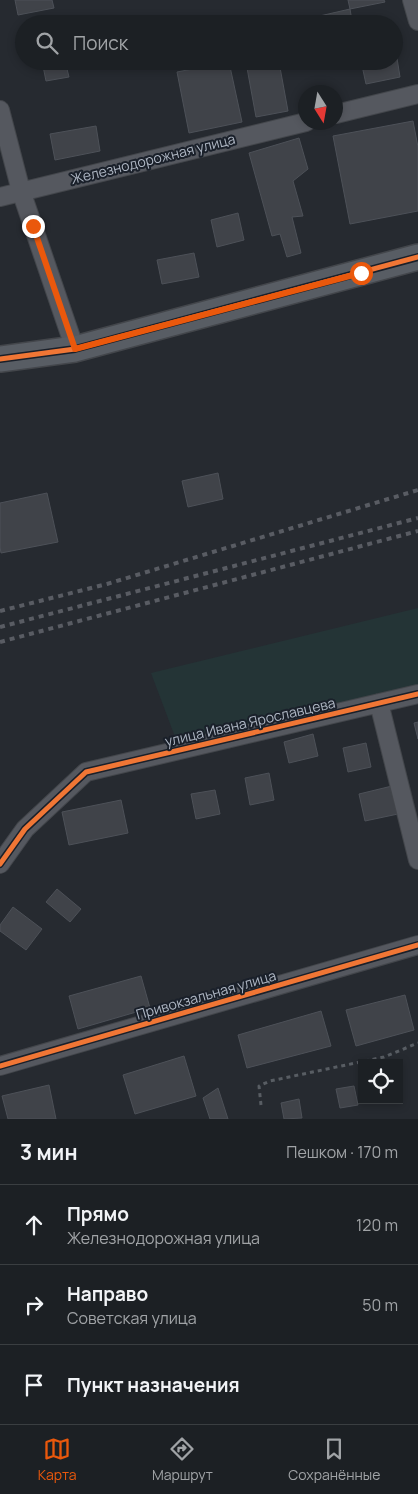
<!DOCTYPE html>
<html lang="ru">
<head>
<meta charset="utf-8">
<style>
  :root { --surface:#1c2024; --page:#25282c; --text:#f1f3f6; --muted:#a0a3a6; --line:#3a3e41; --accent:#ea580c }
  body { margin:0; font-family:Manrope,sans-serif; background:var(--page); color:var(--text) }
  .controls { position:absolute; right:15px; bottom:15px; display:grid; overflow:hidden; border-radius:0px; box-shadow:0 2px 8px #0003 }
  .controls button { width:45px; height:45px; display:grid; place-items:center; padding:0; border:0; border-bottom:1px solid var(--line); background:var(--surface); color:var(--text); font:25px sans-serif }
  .compass { position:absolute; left:298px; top:85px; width:45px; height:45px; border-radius:50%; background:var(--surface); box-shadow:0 2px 8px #0003; rotate:169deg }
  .stop { position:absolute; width:15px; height:15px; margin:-11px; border:4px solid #ea580c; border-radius:50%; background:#fff }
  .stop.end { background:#ea580c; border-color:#fff; box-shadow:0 1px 5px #0008 }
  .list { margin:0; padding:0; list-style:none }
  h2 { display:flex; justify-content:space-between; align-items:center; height:65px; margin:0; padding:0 20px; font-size:21px }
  h2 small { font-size:16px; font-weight:400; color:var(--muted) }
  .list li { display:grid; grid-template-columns:32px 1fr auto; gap:15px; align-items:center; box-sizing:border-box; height:80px; padding:0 20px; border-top:1px solid var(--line) }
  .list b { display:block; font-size:19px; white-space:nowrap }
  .list p { margin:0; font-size:16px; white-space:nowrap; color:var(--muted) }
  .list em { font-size:16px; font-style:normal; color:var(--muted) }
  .icon { flex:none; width:28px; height:28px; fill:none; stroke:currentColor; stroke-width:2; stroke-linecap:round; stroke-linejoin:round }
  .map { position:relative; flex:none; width:418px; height:1119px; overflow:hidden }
  .search { position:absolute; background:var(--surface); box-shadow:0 2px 8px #0003; left:15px; right:15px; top:15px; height:55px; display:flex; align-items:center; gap:12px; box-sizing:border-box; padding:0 18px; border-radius:28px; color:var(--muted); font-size:19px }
  .sheet { height:305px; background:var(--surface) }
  nav { display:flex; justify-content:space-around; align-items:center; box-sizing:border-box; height:70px; border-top:1px solid var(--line); background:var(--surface); font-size:14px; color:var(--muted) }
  nav a { display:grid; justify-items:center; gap:2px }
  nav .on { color:var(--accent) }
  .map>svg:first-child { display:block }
  .green { fill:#243436 }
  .building { fill:#404349; stroke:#4d5158 }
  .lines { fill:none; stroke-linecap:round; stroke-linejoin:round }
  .street-casing { stroke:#43464b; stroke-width:20 }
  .secondary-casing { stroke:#43464b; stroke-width:28 }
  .path { stroke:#585d63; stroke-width:3; stroke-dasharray:4 4; stroke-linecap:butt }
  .street { stroke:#55585f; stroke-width:18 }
  .secondary { stroke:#585d64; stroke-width:25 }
  .rail { stroke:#595c63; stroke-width:4; stroke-dasharray:5 5; stroke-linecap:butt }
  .cycleway-casing { stroke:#1a202a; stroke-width:8 }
  .cycleway { stroke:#f07635; stroke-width:5 }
  .route { stroke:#ea580c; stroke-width:6 }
  .labels { text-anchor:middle; stroke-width:4; stroke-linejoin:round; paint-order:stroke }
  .street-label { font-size:14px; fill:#aeb6c3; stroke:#1a202a }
</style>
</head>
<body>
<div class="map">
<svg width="418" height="1119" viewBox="0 0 418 1119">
  <rect width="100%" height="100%" fill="#262a30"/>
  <path class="green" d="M 418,608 L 418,693 L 180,750 L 151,673 Z"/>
  <path class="building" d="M 15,0 L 52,0 L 54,8 L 18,15 Z
    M 348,0 L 384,0 L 385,2 L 350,9 Z
    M 350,9 L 352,21 L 341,24 L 285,24 Z
    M 394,52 L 396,52 L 400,77 L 366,84 L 361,61 L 394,61 Z
    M 42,61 L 65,61 L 69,77 L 46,81 Z
    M 229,62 L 242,122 L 189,133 L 177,72 Z
    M 279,62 L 288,111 L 256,117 L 247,68 Z
    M 413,121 L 418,147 L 418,211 L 350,224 L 333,136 Z
    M 96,126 L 100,151 L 55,160 L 50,134 Z
    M 299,138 L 308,169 L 293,181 L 303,216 L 292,217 L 301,253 L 287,257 L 280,234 L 272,236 L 249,153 Z
    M 238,213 L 244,240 L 217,247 L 211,220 Z
    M 194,253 L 199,277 L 162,284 L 157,260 Z
    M 218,473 L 223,499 L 188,507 L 182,481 Z
    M 47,493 L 58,542 L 1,553 L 0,547 L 0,503 Z
    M 418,722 L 418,739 L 414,723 Z
    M 313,734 L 318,756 L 289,763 L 284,742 Z
    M 366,743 L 371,767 L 348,772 L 343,748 Z
    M 269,773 L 274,800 L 250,805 L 245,778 Z
    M 392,786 L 398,814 L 365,821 L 359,794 Z
    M 215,790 L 220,814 L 196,819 L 191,794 Z
    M 121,800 L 128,833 L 69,845 L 62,812 Z
    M 57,889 L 81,909 L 70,922 L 46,902 Z
    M 13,907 L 42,929 L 26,950 L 0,931 L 0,925 Z
    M 141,976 L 150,1008 L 78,1029 L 69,996 Z
    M 405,995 L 414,1030 L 356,1046 L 346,1010 Z
    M 321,1011 L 331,1046 L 247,1068 L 238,1035 Z
    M 184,1056 L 196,1096 L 135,1114 L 123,1075 Z
    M 49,1085 L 56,1119 L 8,1119 L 2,1096 Z
    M 354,1086 L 358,1105 L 340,1108 L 336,1089 Z
    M 218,1088 L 228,1119 L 210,1119 L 203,1098 Z
    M 299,1099 L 302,1118 L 284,1119 L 281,1103 Z"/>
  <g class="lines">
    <defs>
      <path id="street" d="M 412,0 L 418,21
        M 0,110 L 21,191 L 75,349
        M 336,114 L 418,94
        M 0,197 L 306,122
        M 379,703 L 418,860
        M 0,864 L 25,829 L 86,772 L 418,694
        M 0,1066 L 418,945"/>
      <path id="secondary" d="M 0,359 L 75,349 L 418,257"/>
    </defs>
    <use href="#street" class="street-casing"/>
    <use href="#secondary" class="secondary-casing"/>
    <path class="path" d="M 261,1105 L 259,1086 L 270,1081 L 384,1057 L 418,1043"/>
    <use href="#street" class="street"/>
    <use href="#secondary" class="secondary"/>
    <path class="rail" d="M 0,611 L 107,584 L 418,490
      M 0,627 L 418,518
      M 0,642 L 418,531"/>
    <defs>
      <path id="cycleway" d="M 0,359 L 75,349 L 418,257
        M 0,864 L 25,829 L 86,772 L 418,694
        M 0,1066 L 418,945"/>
    </defs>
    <use href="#cycleway" class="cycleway-casing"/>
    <use href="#cycleway" class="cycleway"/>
  </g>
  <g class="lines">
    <path class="route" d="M 33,226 L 75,349 L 361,273"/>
  </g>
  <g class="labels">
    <g class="street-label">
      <text transform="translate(153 159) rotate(-14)" y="5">Железнодорожная улица</text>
      <text transform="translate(250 722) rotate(-13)" y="5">улица Ивана Ярославцева</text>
      <text transform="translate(206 995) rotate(-16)" y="5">Привокзальная улица</text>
    </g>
  </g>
</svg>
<div class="controls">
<button><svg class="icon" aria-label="locate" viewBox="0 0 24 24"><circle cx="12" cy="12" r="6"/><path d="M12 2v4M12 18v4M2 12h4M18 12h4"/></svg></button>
</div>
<svg class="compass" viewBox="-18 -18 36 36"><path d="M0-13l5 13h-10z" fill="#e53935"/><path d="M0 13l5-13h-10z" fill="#a0a3a6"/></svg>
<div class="stop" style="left:361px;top:273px"></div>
<div class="stop end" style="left:33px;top:226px"></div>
<div class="search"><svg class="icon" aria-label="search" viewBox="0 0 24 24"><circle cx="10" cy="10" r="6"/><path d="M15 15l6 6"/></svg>Поиск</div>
</div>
<section class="sheet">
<h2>3 мин<small>Пешком · 170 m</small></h2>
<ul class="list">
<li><svg class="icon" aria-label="ahead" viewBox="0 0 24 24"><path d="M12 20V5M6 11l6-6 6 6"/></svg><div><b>Прямо</b><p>Железнодорожная улица</p></div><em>120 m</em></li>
<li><svg class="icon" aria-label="right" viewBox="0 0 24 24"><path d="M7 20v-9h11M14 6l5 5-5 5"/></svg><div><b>Направо</b><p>Советская улица</p></div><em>50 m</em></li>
<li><svg class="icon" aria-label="arrive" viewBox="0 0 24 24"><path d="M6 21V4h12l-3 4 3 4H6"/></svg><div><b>Пункт назначения</b></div></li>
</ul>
</section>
<nav>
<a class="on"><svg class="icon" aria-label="map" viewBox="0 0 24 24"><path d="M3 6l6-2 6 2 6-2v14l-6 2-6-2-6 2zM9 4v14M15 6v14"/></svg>Карта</a>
<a><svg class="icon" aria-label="directions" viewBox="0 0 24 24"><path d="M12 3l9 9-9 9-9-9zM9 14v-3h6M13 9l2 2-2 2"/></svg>Маршрут</a>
<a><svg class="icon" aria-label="saved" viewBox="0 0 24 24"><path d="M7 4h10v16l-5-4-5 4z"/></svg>Сохранённые</a>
</nav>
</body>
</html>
